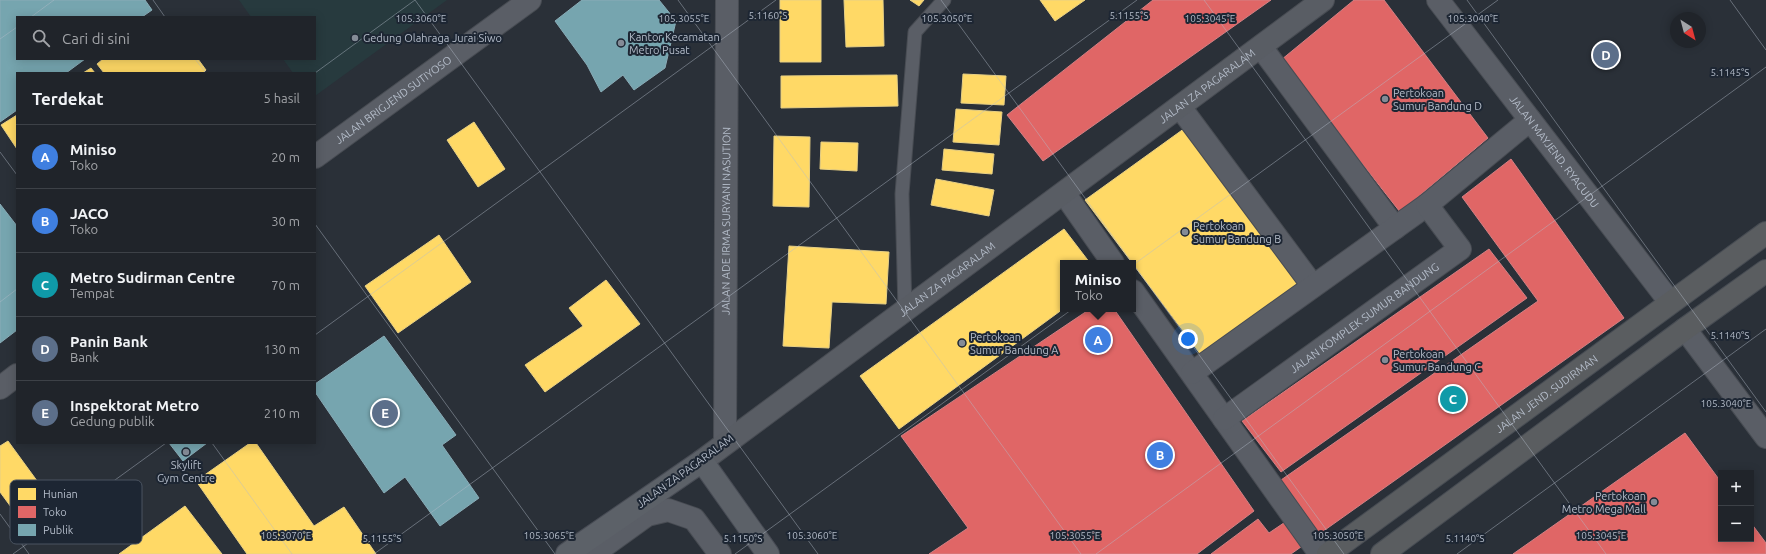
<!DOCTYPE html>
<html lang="id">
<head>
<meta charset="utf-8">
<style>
  :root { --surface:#20242a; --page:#282c32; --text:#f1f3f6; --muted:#a2a4a8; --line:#3d4147; --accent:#ea580c }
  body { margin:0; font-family:Ubuntu,sans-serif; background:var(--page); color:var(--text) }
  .controls { position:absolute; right:12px; bottom:12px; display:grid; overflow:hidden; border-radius:0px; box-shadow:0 2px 10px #0003 }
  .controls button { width:36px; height:36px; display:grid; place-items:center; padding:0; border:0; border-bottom:1px solid var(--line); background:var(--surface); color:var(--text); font:20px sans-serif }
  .compass { position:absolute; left:1670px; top:12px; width:36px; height:36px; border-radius:50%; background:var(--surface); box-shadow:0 2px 10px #0003; rotate:144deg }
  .you { position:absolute; left:1188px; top:339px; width:14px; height:14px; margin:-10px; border:3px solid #fff; border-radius:50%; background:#1a73e8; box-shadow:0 0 0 6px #1a73e833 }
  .badge { display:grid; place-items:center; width:26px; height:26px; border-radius:50%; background:var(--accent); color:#fff; font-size:13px; font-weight:700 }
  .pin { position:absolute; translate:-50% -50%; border:2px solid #fff; box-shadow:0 1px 4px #0006 }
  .popup { position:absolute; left:1060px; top:260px; width:76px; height:52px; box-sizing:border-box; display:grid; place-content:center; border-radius:0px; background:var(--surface); filter:drop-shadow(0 1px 3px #0005); font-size:13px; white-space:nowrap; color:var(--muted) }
  .popup b { font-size:15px; color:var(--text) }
  .popup::after { content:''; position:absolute; left:50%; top:100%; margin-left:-8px; border:8px solid transparent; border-top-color:var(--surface) }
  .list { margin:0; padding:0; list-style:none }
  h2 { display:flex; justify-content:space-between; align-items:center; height:52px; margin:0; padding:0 16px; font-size:17px }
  h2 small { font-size:13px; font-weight:400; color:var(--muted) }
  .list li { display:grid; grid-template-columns:26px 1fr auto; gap:12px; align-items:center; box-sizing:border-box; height:64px; padding:0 16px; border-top:1px solid var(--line) }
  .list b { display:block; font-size:15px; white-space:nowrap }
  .list p { margin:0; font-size:13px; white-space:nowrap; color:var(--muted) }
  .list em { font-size:13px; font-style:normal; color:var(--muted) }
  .icon { flex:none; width:22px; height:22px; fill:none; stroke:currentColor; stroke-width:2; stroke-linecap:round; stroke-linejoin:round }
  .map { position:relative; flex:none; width:1766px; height:554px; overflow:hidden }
  .search { position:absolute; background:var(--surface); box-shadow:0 2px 10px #0003; left:16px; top:16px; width:300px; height:44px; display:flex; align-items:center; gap:10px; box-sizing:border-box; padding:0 14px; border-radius:0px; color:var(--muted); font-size:15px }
  .panel { position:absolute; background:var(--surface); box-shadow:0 2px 10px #0003; left:16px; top:72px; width:300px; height:372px; border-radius:0px }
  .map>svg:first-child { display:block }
  .green { fill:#273a3e }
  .homes { fill:#ffd966; stroke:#e8d084 }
  .shops { fill:#e06666; stroke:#d38084 }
  .public { fill:#76a5af; stroke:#89acb7 }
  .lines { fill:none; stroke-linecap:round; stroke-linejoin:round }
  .lane-casing { stroke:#484c53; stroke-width:15 }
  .street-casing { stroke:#484c53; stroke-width:24 }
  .secondary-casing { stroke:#484c53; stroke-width:24 }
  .primary-casing { stroke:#484c55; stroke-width:24 }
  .highway-casing { stroke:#474c53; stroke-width:24 }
  .lane { stroke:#5a5e66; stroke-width:13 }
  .street { stroke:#5a5e66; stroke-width:22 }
  .secondary { stroke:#595d64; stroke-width:22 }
  .primary { stroke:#5c6168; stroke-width:22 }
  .highway { stroke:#5a5d60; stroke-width:22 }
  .ticks { fill:none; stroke:#b4bcc9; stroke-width:1; stroke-opacity:0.45 }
  .poi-dot { fill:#848b96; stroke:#1d2633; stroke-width:1.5 }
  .labels { text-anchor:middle; stroke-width:4; stroke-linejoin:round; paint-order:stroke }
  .poi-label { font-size:11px; fill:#b4bcc9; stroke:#1d2633; text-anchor:start }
  .street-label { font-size:11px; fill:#b4bcc9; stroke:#1d2633 }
  .key { fill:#1d2633; stroke:#4a5360; stroke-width:1 }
  .key-label { font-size:11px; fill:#b4bcc9 }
  .ticks-label { font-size:10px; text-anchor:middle; fill:#b4bcc9; stroke:#1d2633; stroke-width:4; stroke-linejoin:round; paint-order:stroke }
</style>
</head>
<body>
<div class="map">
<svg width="1766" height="554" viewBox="0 0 1766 554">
  <rect width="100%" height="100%" fill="#2a3038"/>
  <path class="green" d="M 239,0 L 447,0 L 315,96 L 315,73 L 293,73 L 283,59 L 315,59 L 315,17 L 251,17 Z"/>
  <path class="homes" d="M 780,0 L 821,0 L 821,62 L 780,62 Z
    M 844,0 L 883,0 L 884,46 L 846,47 Z
    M 910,0 L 924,0 L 919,6 Z
    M 1040,0 L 1085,0 L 1055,21 Z
    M 103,59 L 198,59 L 206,70 L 203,73 L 104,73 L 97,64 Z
    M 91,68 L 95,73 L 83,73 Z
    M 963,74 L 1006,76 L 1004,105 L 961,103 Z
    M 897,75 L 898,106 L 781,108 L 781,76 Z
    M 956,109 L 1002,112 L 999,145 L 953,142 Z
    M 17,115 L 17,149 L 1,125 Z
    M 474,122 L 505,169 L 478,187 L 447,140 Z
    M 1185,128 L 1303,285 L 1201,355 L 1085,200 Z
    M 774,136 L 810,137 L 809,207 L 773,206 Z
    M 821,142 L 858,143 L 857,171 L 820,169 Z
    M 944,149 L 994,154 L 992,174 L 942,170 Z
    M 936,179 L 994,190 L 989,216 L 931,205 Z
    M 1064,229 L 1090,263 L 1063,263 L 1063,309 L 899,429 L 860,376 Z
    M 439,235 L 471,282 L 398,333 L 365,286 Z
    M 789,246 L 889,252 L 886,304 L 832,302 L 829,348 L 783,346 Z
    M 606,280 L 640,324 L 545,392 L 525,365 L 583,326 L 569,308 Z
    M 8,441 L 51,500 L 22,522 L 0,492 L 0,446 Z
    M 250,443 L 256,443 L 314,526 L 344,507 L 376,554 L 247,554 L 196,481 Z
    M 185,506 L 222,554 L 119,554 Z"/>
  <path class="shops" d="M 1153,0 L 1271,0 L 1043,161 L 1007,115 Z
    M 1354,0 L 1384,0 L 1488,138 L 1400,212 L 1281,60 Z
    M 1511,159 L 1624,318 L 1291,554 L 1211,554 L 1258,519 L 1269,533 L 1303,510 L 1281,480 L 1538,301 L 1462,197 Z
    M 1489,249 L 1527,298 L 1281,472 L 1242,421 Z
    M 1090,309 L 1114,309 L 1254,511 L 1197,554 L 929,554 L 968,528 L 901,436 Z
    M 1685,433 L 1721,482 L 1721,539 L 1751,539 L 1751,523 L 1766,543 L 1766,554 L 1513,554 Z"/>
  <path class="public" d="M 0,0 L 145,0 L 152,10 L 142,17 L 17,17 L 17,59 L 85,59 L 66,73 L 17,73 L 17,110 L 0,122 Z
    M 582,0 L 659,0 L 676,21 L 665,68 L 634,90 L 623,75 L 601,92 L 587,65 L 555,21 Z
    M 0,204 L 17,226 L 17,330 L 0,343 Z
    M 384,336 L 456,435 L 442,445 L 479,498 L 440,526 L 405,477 L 384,493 L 315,392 L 315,384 Z
    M 169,443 L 207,443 L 183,461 Z"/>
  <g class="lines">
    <defs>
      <path id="lane" d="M 905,311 L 902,194 L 915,32 L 944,0"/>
      <g id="street">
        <path id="s1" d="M 1438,0 L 1670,302"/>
        <path d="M 1261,47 L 1395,228"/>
        <path d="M 1180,107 L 1313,286"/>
        <path id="s2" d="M 315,157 L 530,0"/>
        <path d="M 1064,193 L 1113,263"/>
        <path d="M 1133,291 L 1320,554"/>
        <path d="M 1685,329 L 1766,437"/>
        <path d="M 1192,373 L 1427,205"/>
        <path d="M 0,388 L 17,375"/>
        <path id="s3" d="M 1224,419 L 1460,249 L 1427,205 L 1530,120"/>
        <path id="s4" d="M 725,443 L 727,0"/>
        <path d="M 593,554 L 647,515 L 668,510 L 694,519 L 720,554"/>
      </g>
      <g id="secondary">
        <path id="s5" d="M 702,461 L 1323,0"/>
      </g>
      <path id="primary" d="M 567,554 L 702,461 L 768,554"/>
      <g id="highway">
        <path id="s6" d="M 1328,554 L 1766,233"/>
        <path d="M 1382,554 L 1685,329 L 1766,271"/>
      </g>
    </defs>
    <use href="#lane" class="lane-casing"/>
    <use href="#street" class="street-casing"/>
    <use href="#secondary" class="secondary-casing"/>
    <use href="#primary" class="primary-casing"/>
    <use href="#highway" class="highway-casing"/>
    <use href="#lane" class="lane"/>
    <use href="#street" class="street"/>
    <use href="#secondary" class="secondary"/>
    <use href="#primary" class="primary"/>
    <use href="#highway" class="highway"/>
  </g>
  <path class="ticks" d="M 153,0 L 165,17M 415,0 L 818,554M 678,0 L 1081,554M 941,0 L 1344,554M 1204,0 L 1606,554M 1467,0 L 1766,412M 1730,0 L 1766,50M 31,17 L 54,0M 0,39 L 17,27M 195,59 L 206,73M 315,73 L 415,0M 0,152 L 17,175M 315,224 L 555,554M 0,302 L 17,289M 315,335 L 776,0M 212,443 L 292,554M 0,514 L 29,554M 13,554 L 166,443M 374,554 L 1137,0M 735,554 L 1498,0M 1096,554 L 1766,67M 1457,554 L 1766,329"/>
  <g class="poi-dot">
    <circle cx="355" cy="38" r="4"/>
    <circle cx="621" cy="43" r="4"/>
    <circle cx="1385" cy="99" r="4"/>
    <circle cx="1185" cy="232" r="4"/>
    <circle cx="962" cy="343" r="4"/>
    <circle cx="1385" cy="360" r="4"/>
    <circle cx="186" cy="452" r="4"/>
    <circle cx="1654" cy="502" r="4"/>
  </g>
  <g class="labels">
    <g class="poi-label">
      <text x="629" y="41">Kantor Kecamatan<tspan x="629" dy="13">Metro Pusat</tspan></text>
      <text x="363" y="42">Gedung Olahraga Jurai Siwo</text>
      <text x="1393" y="97">Pertokoan<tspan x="1393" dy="13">Sumur Bandung D</tspan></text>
      <text x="1193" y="230">Pertokoan<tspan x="1193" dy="13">Sumur Bandung B</tspan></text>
      <text x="970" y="341">Pertokoan<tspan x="970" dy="13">Sumur Bandung A</tspan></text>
      <text x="1393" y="358">Pertokoan<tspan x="1393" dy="13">Sumur Bandung C</tspan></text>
      <text x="186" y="469" text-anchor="middle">Skylift<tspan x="186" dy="13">Gym Centre</tspan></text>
      <text x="1646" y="500" text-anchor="end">Pertokoan<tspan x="1646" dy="13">Metro Mega Mall</tspan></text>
    </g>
    <g class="street-label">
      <text dy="4" stroke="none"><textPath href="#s5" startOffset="629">JALAN ZA PAGARALAM</textPath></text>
      <text dy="4" stroke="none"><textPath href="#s2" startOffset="97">JALAN BRIGJEND SUTIYOSO</textPath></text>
      <text dy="4" stroke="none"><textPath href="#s1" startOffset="191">JALAN MAYJEND. RYACUDU</textPath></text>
      <text dy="4" stroke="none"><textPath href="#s4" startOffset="222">JALAN ADE IRMA SURYANI NASUTION</textPath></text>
      <text dy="4" stroke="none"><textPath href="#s5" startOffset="305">JALAN ZA PAGARALAM</textPath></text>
      <text dy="4" stroke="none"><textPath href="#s3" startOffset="173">JALAN KOMPLEK SUMUR BANDUNG</textPath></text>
      <text dy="4" stroke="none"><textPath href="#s6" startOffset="271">JALAN JEND. SUDIRMAN</textPath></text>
      <text transform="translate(685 471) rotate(-36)" y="4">JALAN ZA PAGARALAM</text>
    </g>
  </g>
  <rect x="10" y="480" width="132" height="64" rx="6" class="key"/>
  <rect x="18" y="488" width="18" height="12" fill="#ffd966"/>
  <rect x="18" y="506" width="18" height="12" fill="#e06666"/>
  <rect x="18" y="524" width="18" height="12" fill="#76a5af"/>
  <g class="key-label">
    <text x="43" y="498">Hunian</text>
    <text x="43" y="516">Toko</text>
    <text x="43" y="534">Publik</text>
  </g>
  <g class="ticks-label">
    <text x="1129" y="19">5.1155°S</text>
    <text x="768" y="19">5.1160°S</text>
    <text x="421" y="22">105.3060°E</text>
    <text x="684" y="22">105.3055°E</text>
    <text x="947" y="22">105.3050°E</text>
    <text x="1210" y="22">105.3045°E</text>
    <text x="1473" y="22">105.3040°E</text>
    <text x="1730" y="76">5.1145°S</text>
    <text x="1730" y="339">5.1140°S</text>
    <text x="1726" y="407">105.3040°E</text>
    <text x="286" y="539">105.3070°E</text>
    <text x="549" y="539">105.3065°E</text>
    <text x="812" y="539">105.3060°E</text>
    <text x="1075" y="539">105.3055°E</text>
    <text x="1338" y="539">105.3050°E</text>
    <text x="1601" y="539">105.3045°E</text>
    <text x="382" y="542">5.1155°S</text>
    <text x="743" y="542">5.1150°S</text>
    <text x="1465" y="542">5.1140°S</text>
  </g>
</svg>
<div class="controls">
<button>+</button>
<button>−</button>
</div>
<svg class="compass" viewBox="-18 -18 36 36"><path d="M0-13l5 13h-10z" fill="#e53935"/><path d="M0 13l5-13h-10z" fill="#a2a4a8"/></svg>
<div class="you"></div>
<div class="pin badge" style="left:1098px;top:340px;background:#3f7fe0">A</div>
<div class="popup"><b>Miniso</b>Toko</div>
<div class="pin badge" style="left:1160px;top:455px;background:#3f7fe0">B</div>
<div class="pin badge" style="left:1453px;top:399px;background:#0f9aa8">C</div>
<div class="pin badge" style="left:1606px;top:55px;background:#5c6f8a">D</div>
<div class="pin badge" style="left:385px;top:413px;background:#5c6f8a">E</div>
<div class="search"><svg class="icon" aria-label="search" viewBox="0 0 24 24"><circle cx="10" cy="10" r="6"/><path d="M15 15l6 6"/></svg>Cari di sini</div>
<section class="panel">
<h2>Terdekat<small>5 hasil</small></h2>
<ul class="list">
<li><span class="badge" style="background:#3f7fe0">A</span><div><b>Miniso</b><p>Toko</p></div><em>20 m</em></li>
<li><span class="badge" style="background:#3f7fe0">B</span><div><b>JACO</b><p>Toko</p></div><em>30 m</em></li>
<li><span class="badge" style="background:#0f9aa8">C</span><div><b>Metro Sudirman Centre</b><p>Tempat</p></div><em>70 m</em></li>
<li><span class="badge" style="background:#5c6f8a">D</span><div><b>Panin Bank</b><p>Bank</p></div><em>130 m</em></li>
<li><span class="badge" style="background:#5c6f8a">E</span><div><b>Inspektorat Metro</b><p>Gedung publik</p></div><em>210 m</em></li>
</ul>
</section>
</div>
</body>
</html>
